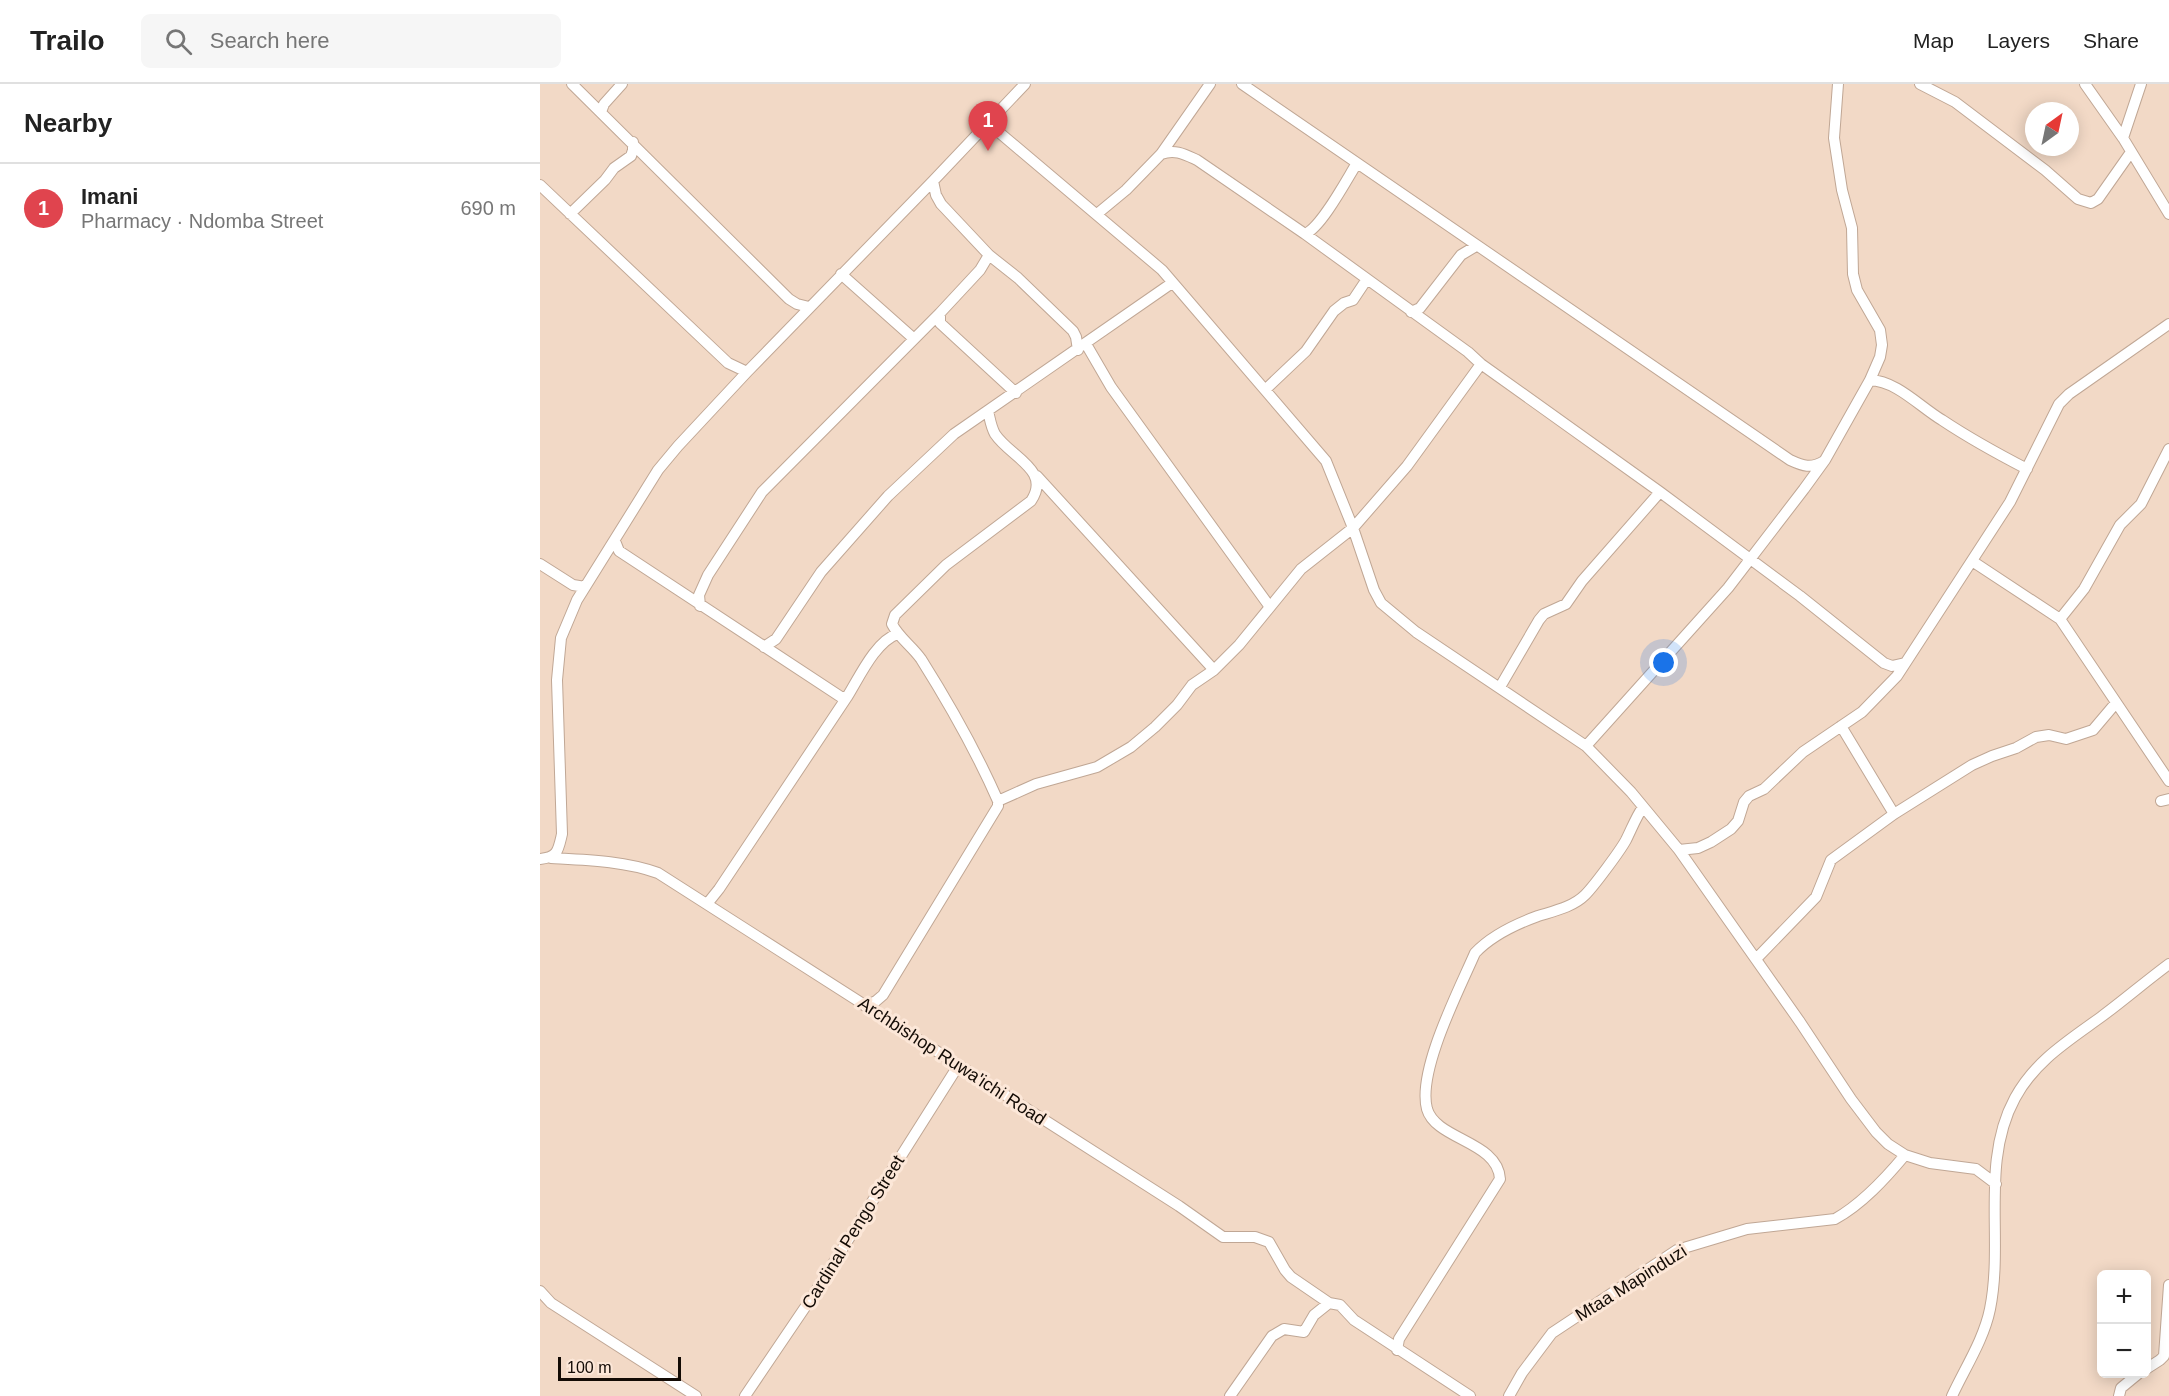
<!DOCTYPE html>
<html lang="en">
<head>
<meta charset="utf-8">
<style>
  :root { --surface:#fff; --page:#f6f6f6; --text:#222; --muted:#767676; --line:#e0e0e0; --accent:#2563eb }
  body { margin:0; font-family:Arial,sans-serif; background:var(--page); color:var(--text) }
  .controls { position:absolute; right:18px; bottom:18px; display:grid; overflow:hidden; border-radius:9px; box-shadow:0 3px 15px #0003 }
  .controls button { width:54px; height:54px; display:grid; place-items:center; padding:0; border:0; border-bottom:2px solid var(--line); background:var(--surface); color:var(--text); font:30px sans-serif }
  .compass { position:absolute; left:1485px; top:18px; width:54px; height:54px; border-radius:50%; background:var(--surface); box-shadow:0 3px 15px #0003; rotate:33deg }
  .scale { position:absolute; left:18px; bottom:15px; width:123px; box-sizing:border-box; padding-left:6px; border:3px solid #130b05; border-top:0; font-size:16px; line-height:21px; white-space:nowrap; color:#130b05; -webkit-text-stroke:4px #fce7d8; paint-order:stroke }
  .you { position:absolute; left:1124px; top:579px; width:21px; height:21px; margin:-15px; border:4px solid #fff; border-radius:50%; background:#1a73e8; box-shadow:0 0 0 9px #1a73e833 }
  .badge { display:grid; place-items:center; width:39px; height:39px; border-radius:50%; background:var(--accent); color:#fff; font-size:20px; font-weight:700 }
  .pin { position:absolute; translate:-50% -50px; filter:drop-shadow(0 2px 3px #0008) }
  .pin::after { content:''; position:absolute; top:32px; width:21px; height:18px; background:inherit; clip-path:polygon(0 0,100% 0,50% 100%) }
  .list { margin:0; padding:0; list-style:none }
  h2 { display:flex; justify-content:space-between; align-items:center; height:78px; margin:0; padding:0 24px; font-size:26px }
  h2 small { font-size:20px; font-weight:400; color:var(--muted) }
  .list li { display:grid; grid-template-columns:39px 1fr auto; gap:18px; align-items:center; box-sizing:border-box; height:90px; padding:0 24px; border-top:2px solid var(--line) }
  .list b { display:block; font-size:22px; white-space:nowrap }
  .list p { margin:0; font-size:20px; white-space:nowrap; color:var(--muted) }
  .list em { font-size:20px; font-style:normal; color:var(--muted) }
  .icon { flex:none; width:33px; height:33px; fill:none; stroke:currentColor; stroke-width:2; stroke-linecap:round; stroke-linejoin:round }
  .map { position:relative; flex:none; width:1629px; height:1312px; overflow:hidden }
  header { display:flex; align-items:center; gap:36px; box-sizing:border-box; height:84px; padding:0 30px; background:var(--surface); border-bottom:2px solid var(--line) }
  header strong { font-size:28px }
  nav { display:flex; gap:33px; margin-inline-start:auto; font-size:21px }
  .search { width:420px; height:54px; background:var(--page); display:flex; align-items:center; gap:15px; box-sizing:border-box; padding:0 21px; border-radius:9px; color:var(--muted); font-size:22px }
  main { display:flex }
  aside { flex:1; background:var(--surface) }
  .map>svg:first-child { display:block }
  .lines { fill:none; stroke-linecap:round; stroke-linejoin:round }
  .minor-casing { stroke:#c0a795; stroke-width:12 }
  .minor { stroke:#fff; stroke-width:10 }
  .labels { text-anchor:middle; stroke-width:6; stroke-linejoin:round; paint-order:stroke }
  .street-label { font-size:18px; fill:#130b05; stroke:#fce7d8 }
</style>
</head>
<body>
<header>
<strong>Trailo</strong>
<div class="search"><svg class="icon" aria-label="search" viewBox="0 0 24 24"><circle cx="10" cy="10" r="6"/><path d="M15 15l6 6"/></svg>Search here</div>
<nav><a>Map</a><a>Layers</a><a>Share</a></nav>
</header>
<main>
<aside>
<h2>Nearby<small></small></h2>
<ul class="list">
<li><span class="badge" style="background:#e0444e">1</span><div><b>Imani</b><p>Pharmacy · Ndomba Street</p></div><em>690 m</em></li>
</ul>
</aside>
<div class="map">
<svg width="1629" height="1312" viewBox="0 0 1629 1312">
  <rect width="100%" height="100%" fill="#f2d9c6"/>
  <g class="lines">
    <defs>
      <path id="minor" d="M 32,0 L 249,215 L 257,220 L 269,223
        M 702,0 L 1250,376 C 1263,382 1271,385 1284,377
        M 1380,0 L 1415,18 L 1505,86 L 1538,115 L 1551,119 L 1558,115 L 1591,68
        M 1545,0 L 1583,54 L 1629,130
        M 61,28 L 64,20 L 82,0
        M 448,39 L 622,186 L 786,377 L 813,444 L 834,506 L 841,519 L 876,548 L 1046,662 L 1091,708 L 1139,766 L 1260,938 L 1311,1015 L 1336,1048 L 1348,1060 L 1365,1071 L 1390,1079 L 1436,1085 L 1456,1100
        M 1583,54 L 1601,0
        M 621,70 C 635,65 644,70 657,76 L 765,150 L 928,268 L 941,280 L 1120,408 L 1260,512 L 1344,579 L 1352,582 L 1365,579
        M 393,97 L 396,111 L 401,120 L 449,171 L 478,194 L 533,247 L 536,253 L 538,266
        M 0,101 L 188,279 L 207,288
        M 30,130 L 65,96 L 74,84 L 91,72 L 93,66 L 93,58
        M 557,130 L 586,106 L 621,70 L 670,0
        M 765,150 C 781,144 807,95 817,79
        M 449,171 L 440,186 L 400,229 L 400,239 L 476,309
        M 301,190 L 373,254
        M 871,228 L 880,224 L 921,171 L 936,162
        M 546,260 L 571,303 L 730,523
        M 1330,296 C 1357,297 1380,323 1402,336 C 1429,354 1458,370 1487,385
        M 726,305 L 766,267 L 794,227 L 804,219 L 813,216 L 827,195
        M 497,392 L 674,586
        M 75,457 L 79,467 L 301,613 L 307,613 C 319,594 335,558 357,550
        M 1432,477 L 1520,535 L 1629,697
        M 0,480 L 33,501 L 45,503
        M 160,522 L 159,511 L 168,491 L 222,408 L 400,229
        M 1520,535 L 1544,505 L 1580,441 L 1601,420 L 1629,365
        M 224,563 L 236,555 L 281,488 L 348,412 L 414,350 L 632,199
        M 960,603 L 999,536 L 1004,530 L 1026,520 L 1042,497 L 1120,408
        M 1301,642 L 1354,730
        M 1046,662 L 1188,504 L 1264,405 L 1285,376 L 1330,296 L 1340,273 L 1342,261 L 1340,246 L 1317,206 L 1313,190 L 1312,144 L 1302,106 L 1294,54 L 1298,0
        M 458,717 L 496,700 L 557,683 L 591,663 L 615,643 L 637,621 L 652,601 L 674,586 L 699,561 L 761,485 L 813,444 L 867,382 L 941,280
        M 1621,717 L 1629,715
        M 1139,766 L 1158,764 L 1171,758 L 1191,745 L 1198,737 L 1204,718 L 1209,712 L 1224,705 L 1263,668 L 1322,628 L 1357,592 L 1470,418 L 1519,320 L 1529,310 L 1629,240
        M 11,774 C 47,776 84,777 118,789 L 639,1122 L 683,1153 L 715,1153 L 729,1158 L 745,1186 L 751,1193 L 789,1219
        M 0,775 C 18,773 18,767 22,750 L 17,596 L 21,554 L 37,516 L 118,386 L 138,362 L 207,288 L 393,97 L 485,0
        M 167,820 L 179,805 L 307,613
        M 1216,875 L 1276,813 L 1291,776 L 1354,730 L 1432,681 L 1452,672 L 1476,664 L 1496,653 L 1509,651 L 1526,655 L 1553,646 L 1575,620
        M 325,922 L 336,917 L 343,911 L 458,722 L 458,717 C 436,667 410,621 381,575 C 372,562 359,554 352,540 L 355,531 L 406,481 L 491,417 C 512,386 470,373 455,350 C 451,343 450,335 448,327
        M 0,1207 L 11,1219 L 156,1312
        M 857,1266 L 859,1255 L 960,1095 C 958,1057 896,1056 887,1025 C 877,987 919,906 935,869 C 951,852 976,840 998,832 C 1014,827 1033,823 1045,811 C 1054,802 1080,767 1086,756 C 1092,744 1096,733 1103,723
        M 1606,1285 L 1620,1276 L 1624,1272 L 1629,1201
        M 205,1312 L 270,1216 L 418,982
        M 690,1312 L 732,1252 L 744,1245 L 764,1248 L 774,1231 L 789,1219 L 800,1221 L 814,1236 L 930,1312
        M 969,1312 L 982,1289 L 1012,1249 L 1137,1166 L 1207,1145 L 1295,1135 C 1322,1120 1345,1095 1365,1071
        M 1412,1312 C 1425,1284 1444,1255 1450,1225 C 1464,1156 1440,1078 1475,1014 C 1495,977 1528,957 1561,933 C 1584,916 1606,897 1629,880
        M 1579,1312 L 1581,1304 L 1598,1290"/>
    </defs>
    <use href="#minor" class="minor-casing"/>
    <use href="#minor" class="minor"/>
  </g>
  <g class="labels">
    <g class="street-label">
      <text transform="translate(412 977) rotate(33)" y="6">Archbishop Ruwa'ichi Road</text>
      <text transform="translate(313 1148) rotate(-58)" y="6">Cardinal Pengo Street</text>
      <text transform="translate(1091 1199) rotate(-32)" y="6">Mtaa Mapinduzi</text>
    </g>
  </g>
</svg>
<div class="controls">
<button>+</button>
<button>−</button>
</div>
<svg class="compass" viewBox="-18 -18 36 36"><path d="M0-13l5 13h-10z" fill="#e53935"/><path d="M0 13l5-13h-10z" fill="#767676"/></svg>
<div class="scale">100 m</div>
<div class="you"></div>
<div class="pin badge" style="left:448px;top:67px;background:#e0444e">1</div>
</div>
</main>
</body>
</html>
